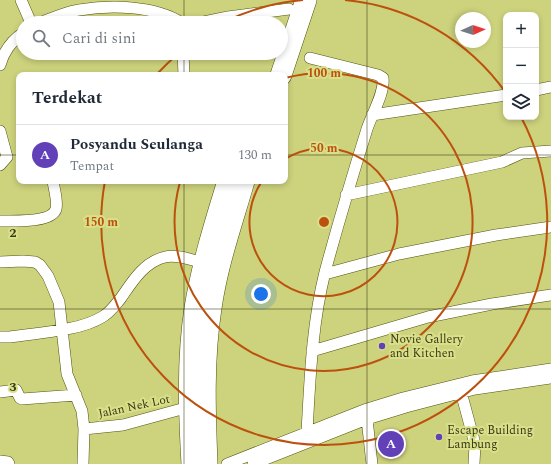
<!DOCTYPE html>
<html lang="id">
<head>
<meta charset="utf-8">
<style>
  :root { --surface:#fff; --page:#f6f6f7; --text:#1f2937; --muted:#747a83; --line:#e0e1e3; --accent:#6240b8 }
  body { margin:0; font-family:Spectral,serif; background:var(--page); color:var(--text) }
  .controls { position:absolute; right:12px; top:12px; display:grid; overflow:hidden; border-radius:8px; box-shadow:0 2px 6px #0003 }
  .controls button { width:36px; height:36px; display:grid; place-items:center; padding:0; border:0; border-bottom:1px solid var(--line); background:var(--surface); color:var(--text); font:20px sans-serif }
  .compass { position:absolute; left:455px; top:12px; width:36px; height:36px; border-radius:50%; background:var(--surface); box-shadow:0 2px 6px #0003; rotate:87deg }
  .you { position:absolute; left:261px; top:294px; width:14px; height:14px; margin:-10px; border:3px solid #fff; border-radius:50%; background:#1a73e8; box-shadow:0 0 0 6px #1a73e833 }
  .badge { display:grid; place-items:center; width:26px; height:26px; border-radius:50%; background:var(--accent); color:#fff; font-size:13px; font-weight:700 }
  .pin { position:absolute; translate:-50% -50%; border:2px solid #fff; box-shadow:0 1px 4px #0006 }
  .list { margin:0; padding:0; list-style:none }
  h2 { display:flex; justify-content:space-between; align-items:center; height:52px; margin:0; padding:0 16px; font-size:17px }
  h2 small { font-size:13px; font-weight:400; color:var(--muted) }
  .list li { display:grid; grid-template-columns:26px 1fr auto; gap:12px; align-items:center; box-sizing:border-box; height:60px; padding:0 16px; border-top:1px solid var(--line) }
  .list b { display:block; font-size:15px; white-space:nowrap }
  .list p { margin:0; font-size:13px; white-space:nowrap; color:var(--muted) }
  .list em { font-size:13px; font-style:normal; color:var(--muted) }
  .icon { flex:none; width:22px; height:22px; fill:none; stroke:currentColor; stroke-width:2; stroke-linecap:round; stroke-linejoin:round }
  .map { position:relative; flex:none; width:551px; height:464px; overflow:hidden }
  .search { position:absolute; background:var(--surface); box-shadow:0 2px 6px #0003; left:16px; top:16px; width:272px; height:44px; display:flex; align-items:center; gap:10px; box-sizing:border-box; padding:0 14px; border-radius:22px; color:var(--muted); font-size:15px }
  .panel { position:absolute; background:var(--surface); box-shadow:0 2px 6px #0003; left:16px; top:72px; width:272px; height:112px; border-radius:8px }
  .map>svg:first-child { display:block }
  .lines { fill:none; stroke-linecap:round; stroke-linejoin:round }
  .street-casing { stroke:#52540f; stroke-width:12 }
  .highway-casing { stroke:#52540f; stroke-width:22 }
  .street { stroke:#fff; stroke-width:11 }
  .highway { stroke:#fff; stroke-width:21 }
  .grid { fill:none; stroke:#373915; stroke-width:1; stroke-opacity:0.55 }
  .ring { fill:none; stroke:#bc510e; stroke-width:2 }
  .poi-dot { fill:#6240b8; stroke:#dadf8a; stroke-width:1.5 }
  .labels { text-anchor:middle; stroke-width:4; stroke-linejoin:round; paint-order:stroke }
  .poi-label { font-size:12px; fill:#373915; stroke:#dadf8a; text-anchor:start }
  .street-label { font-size:12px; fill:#373915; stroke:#dadf8a }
  .grid-label { font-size:13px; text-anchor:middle; font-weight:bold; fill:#373915; stroke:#dadf8a; stroke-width:4; stroke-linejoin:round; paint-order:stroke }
  .centre { fill:#bc510e; stroke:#dadf8a; stroke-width:2 }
  .ring-label { font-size:12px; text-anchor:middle; font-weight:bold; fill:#bc510e; stroke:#dadf8a; stroke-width:4; stroke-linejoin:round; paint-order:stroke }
</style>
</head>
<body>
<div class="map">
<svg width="551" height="464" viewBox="0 0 551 464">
  <rect width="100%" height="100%" fill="#cdd27d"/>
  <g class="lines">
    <defs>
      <path id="street" d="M 21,0 L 31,23
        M 40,23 C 52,18 66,12 79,10 C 110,5 154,5 182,23
        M 199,23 L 228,17 L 289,9
        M 183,53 L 184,75
        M 0,65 C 4,51 11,41 23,33
        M 536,90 L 551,87
        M 372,115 L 506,95
        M 0,131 L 7,157 L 0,165
        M 346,195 L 502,162 L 522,153 L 551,151
        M 0,221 C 12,221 52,223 56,209 C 58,201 54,189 53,181
        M 0,262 L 23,261 L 35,262 L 40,265 L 48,276 L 59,302 L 67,374 L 82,411 L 84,429 L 83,464
        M 325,274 L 399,254 L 496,235 L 551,227
        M 0,337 L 10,337 C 36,333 80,331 102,317 C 110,313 115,305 121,298 C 132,282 144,262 165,257 C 176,254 192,260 204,263
        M 312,351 L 428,317 L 492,304 L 551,295
        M 0,392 L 16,390 L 20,398 L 22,399 L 76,395
        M 461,392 L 475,444 L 474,464
        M 367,419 L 372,464
        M 84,429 L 123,425 L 189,407
        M 307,432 C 310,378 312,324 325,272 C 338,224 352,177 367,129 C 372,114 385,92 383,78 L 378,75 L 310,58
        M 0,461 L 8,462 L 9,464
        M 227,464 L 364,410 L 403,398 L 472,381 L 551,369
        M 253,464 L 367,419 L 406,407 L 475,389 L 551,378"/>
      <path id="highway" d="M 281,75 L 306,0
        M 192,464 C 189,412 187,360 195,308 C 202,265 215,223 228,181
        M 207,464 C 205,412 203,360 211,308 C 217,265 232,223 244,181"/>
    </defs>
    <use href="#street" class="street-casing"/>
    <use href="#highway" class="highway-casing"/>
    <use href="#street" class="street"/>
    <use href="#highway" class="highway"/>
  </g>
  <path class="grid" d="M 184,0 L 184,23M 367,0 L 367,464M 184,53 L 184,75M 0,155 L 19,155M 285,155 L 551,155M 184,181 L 184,464M 0,309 L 551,309"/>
  <g class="ring">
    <path d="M285 159A74 74 0 1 1 262 181"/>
    <path d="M285 78A149 149 0 1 1 180 182"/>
    <path d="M157 74A223 223 0 0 1 178 54M224 22A223 223 0 0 1 303 0M345 0A223 223 0 0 1 506 93M521 117A223 223 0 1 1 105 181"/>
  </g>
  <g class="poi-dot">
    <circle cx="382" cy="346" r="4"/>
    <circle cx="439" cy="437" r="4"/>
  </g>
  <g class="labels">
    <g class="poi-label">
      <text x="390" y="343">Novie Gallery<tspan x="390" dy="14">and Kitchen</tspan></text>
      <text x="447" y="434">Escape Building<tspan x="447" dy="14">Lambung</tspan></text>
    </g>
    <g class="street-label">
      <text transform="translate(134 406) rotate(-12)" y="4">Jalan Nek Lot</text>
    </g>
  </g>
  <g class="grid-label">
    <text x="13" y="237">2</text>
    <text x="13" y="391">3</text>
  </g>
  <circle cx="324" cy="222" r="6" class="centre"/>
  <g class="ring-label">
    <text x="324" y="77">100 m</text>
    <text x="324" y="152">50 m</text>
    <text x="101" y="226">150 m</text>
  </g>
</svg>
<div class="controls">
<button>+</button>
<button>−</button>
<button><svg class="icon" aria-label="layers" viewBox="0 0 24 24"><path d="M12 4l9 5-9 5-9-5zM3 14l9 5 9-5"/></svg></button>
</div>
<svg class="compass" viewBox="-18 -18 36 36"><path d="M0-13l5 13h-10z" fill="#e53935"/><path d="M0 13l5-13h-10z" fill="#747a83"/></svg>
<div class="you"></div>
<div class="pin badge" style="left:391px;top:444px">A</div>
<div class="search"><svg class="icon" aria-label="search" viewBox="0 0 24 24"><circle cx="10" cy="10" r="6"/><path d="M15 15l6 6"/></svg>Cari di sini</div>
<section class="panel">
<h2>Terdekat<small></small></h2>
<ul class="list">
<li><span class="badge">A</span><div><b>Posyandu Seulanga</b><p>Tempat</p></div><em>130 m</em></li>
</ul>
</section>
</div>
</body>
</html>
